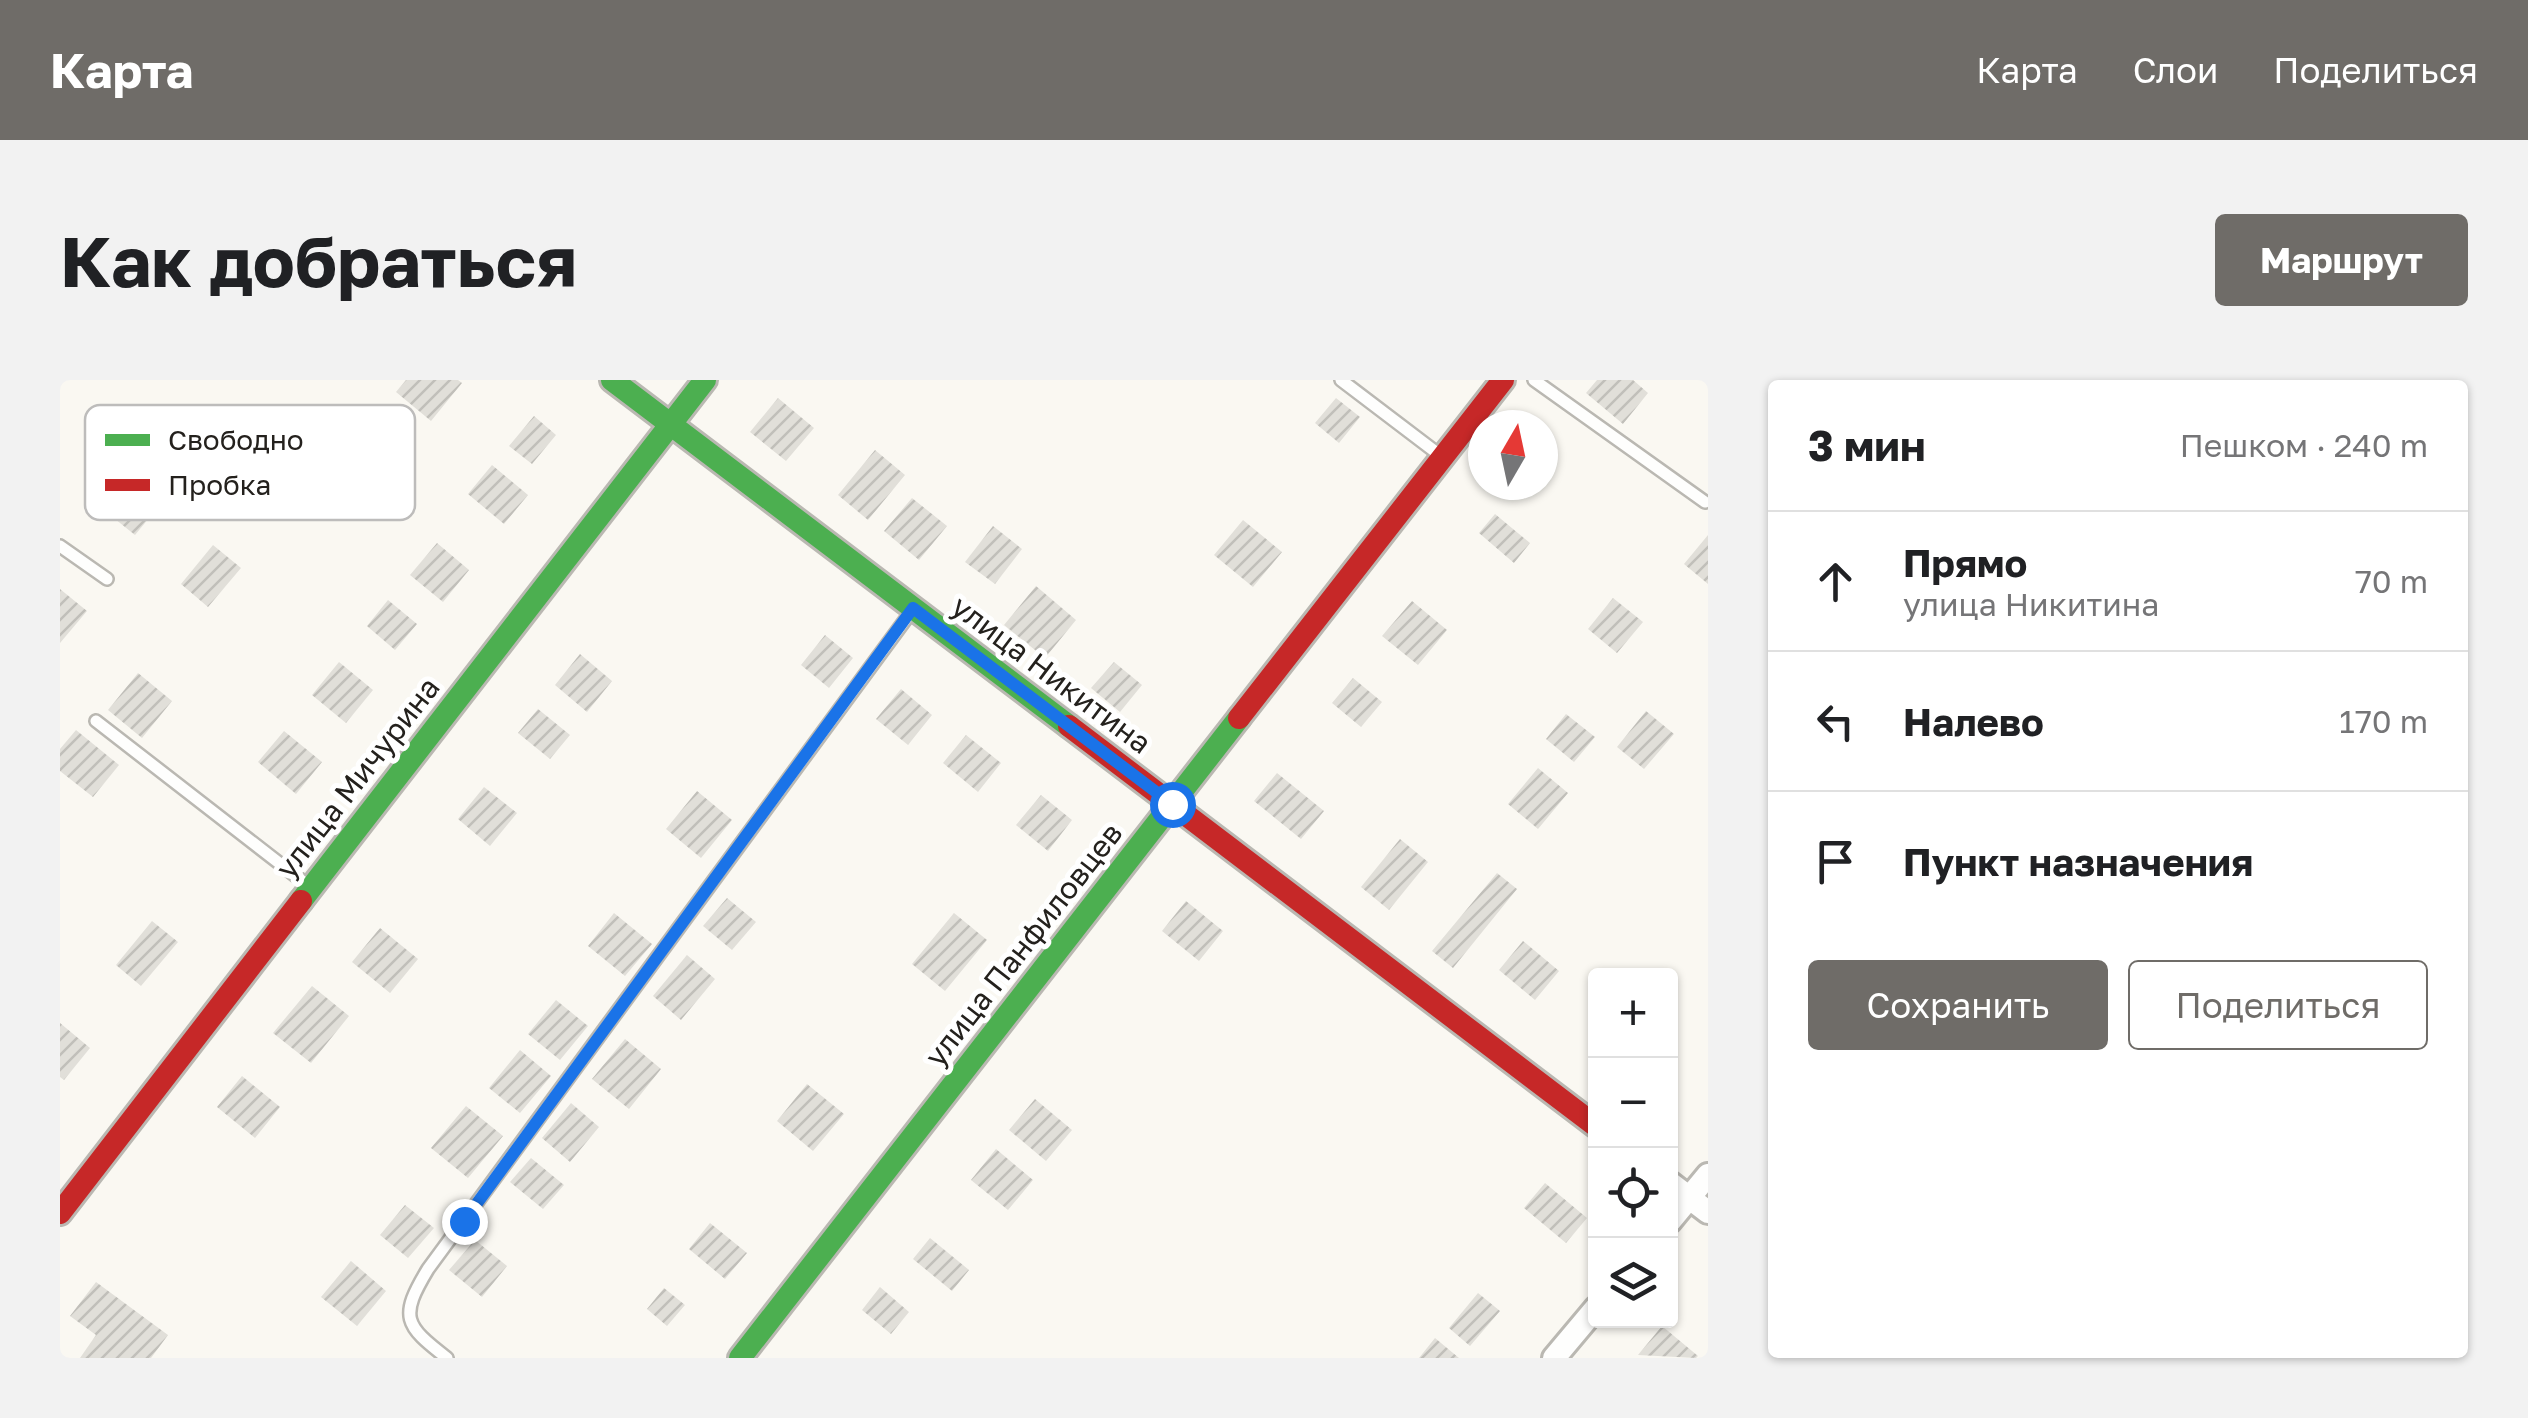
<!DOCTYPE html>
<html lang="ru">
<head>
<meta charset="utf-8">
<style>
  :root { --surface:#fff; --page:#f2f2f2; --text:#202124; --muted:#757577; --line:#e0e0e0; --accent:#6f6c68 }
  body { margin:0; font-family:"Golos Text",sans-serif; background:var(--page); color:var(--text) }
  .controls { position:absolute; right:30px; bottom:30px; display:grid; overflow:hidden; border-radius:10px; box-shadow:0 2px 8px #0004 }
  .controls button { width:90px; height:90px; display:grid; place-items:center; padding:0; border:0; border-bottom:2px solid var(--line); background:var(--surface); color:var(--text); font:50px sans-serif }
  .compass { position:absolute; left:1408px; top:30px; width:90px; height:90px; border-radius:50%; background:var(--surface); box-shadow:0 2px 8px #0004; rotate:9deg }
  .stop { position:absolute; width:30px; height:30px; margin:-22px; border:8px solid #1a73e8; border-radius:50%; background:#fff }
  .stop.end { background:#1a73e8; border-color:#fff; box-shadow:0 2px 10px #0008 }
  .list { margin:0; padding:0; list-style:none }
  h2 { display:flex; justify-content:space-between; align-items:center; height:130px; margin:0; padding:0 40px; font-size:42px }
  h2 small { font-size:32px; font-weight:400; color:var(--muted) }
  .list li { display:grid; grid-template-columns:65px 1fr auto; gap:30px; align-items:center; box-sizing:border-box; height:140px; padding:0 40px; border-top:2px solid var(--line) }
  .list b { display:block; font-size:38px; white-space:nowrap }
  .list p { margin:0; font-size:32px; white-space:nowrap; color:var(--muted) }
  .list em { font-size:32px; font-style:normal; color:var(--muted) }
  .actions { display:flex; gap:20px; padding:30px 40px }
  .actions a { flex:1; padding:22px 0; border:2px solid var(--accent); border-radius:10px; text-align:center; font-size:35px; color:var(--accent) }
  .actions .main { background:var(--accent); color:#fff }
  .icon { flex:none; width:55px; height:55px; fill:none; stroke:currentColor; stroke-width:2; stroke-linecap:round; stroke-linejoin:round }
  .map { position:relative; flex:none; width:1648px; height:978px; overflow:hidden; border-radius:10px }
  header { display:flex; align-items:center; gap:60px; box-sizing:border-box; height:140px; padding:0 50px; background:var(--accent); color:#fff }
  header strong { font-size:48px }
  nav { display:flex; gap:55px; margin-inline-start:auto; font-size:35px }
  .intro { display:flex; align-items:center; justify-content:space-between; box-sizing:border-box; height:240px; padding:0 60px }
  h1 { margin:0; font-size:70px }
  .button { padding:25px 45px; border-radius:10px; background:var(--accent); color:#fff; font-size:35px; font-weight:700 }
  main { display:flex; gap:60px; padding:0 60px }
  aside { flex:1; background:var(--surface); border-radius:10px; box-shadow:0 2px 8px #0004 }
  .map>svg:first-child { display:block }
  .building { fill:url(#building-hatch) }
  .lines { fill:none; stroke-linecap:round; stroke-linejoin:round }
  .lane-casing { stroke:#bab8b2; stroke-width:16 }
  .street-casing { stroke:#bab8b2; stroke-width:28 }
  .fast-casing { stroke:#bab8b2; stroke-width:28 }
  .jam-casing { stroke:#bab8b2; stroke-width:28 }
  .lane { stroke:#fefefd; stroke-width:11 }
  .street { stroke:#fefefd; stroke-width:22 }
  .fast { stroke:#4caf50; stroke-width:22 }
  .jam { stroke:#c62828; stroke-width:22 }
  .route { stroke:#1a73e8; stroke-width:12 }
  .labels { text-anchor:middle; stroke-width:10; stroke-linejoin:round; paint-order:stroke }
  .street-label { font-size:30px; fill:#24211d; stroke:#fff }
  .key { fill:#fff; stroke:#bdbcbb; stroke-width:2.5 }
  .key-label { font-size:28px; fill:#24211d }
</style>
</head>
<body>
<header>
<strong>Карта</strong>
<nav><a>Карта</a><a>Слои</a><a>Поделиться</a></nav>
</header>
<div class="intro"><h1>Как добраться</h1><a class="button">Маршрут</a></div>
<main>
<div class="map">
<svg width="1648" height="978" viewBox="0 0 1648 978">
  <defs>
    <pattern id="building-hatch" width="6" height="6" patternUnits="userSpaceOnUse" patternTransform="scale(2.5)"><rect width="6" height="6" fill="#e1dfd9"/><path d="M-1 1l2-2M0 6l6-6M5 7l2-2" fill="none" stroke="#c1bfba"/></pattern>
  </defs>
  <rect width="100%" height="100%" fill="#faf8f2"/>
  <path class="building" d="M 346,0 L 398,0 L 402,3 L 371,41 L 336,12 Z
    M 1537,0 L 1573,0 L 1588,13 L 1563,44 L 1526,13 Z
    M 718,18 L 754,48 L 726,81 L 690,52 Z
    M 1276,18 L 1300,37 L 1279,63 L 1255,43 Z
    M 474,36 L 496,55 L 472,84 L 449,66 Z
    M 815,70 L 845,95 L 808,140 L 778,115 Z
    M 432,85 L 468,115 L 444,144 L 408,114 Z
    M 54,109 L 89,138 L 75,155 L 40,127 Z
    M 852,118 L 887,146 L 859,180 L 824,151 Z
    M 1435,134 L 1470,163 L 1454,183 L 1419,153 Z
    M 1183,140 L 1222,172 L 1193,207 L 1154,175 Z
    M 933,146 L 962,169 L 935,204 L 905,182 Z
    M 1648,155 L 1648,204 L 1624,184 Z
    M 377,163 L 409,190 L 383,222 L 350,195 Z
    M 153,165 L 181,188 L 148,227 L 121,204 Z
    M 976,206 L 1016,240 L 985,278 L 944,245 Z
    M 0,209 L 27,231 L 0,263 Z
    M 1553,218 L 1583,242 L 1557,273 L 1528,249 Z
    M 328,220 L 357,244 L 335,270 L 307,246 Z
    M 1352,221 L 1387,250 L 1358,285 L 1322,256 Z
    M 765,255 L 793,278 L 769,308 L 741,285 Z
    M 520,274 L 552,301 L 527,332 L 495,305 Z
    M 279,282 L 313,310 L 286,343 L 252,315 Z
    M 1054,282 L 1082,305 L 1060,332 L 1031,308 Z
    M 78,293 L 112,321 L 82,358 L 48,330 Z
    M 1293,298 L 1322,322 L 1301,347 L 1272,323 Z
    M 841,309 L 872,335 L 848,365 L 816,339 Z
    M 478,329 L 510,355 L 490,379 L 458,353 Z
    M 1586,331 L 1614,354 L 1584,389 L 1557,367 Z
    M 1506,334 L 1535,357 L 1514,382 L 1486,359 Z
    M 16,350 L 59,385 L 33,417 L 0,391 L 0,369 Z
    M 224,351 L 262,382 L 236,414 L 198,382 Z
    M 906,355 L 941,383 L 918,412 L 883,383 Z
    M 1478,388 L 1508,413 L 1478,449 L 1448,424 Z
    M 1217,393 L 1264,431 L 1241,459 L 1194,421 Z
    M 424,407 L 457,433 L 430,466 L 398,439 Z
    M 637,411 L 672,440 L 641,478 L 606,449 Z
    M 981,415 L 1012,440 L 988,471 L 956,445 Z
    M 1340,459 L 1368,482 L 1329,530 L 1301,507 Z
    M 1437,493 L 1457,509 L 1393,588 L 1372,571 Z
    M 667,518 L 696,542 L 672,570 L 643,546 Z
    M 1126,521 L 1163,551 L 1139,581 L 1102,551 Z
    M 554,533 L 592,564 L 565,596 L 528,566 Z
    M 894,533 L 927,560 L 885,611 L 852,584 Z
    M 92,541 L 118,562 L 81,606 L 56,585 Z
    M 320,548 L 358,579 L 330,613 L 292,582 Z
    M 1463,561 L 1499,591 L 1475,620 L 1439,590 Z
    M 627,575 L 655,599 L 621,640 L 593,616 Z
    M 252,606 L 289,636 L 251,683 L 213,653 Z
    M 496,620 L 528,646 L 500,680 L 468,654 Z
    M 0,643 L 30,668 L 4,700 L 0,697 Z
    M 565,659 L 601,689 L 569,729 L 532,699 Z
    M 460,670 L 491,696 L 460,733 L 429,708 Z
    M 182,696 L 220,727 L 195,758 L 157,727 Z
    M 747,704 L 784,734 L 753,771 L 717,741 Z
    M 975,719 L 1012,750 L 986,781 L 949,750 Z
    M 511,723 L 539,747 L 510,782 L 482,758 Z
    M 406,726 L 443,756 L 408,798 L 371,768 Z
    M 936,769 L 973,800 L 948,830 L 911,800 Z
    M 471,778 L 504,805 L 483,829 L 450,802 Z
    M 1485,803 L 1527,838 L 1506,863 L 1464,828 Z
    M 345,825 L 374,848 L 348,878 L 320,855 Z
    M 650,843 L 687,873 L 665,899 L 629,869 Z
    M 870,858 L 909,890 L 892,911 L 853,879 Z
    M 415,860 L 447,886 L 422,917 L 389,890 Z
    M 291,881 L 326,911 L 297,946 L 261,917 Z
    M 36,902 L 108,955 L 91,978 L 20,978 L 36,955 L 10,936 Z
    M 820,907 L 849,932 L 831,954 L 802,930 Z
    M 604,908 L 625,925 L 607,946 L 587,929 Z
    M 1418,913 L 1440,931 L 1410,966 L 1389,948 Z
    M 1602,946 L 1638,976 L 1636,978 L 1578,975 Z
    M 1375,958 L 1399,978 L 1359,978 Z"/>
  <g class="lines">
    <defs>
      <path id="lane" d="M 1281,0 L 1381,76
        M 1474,0 L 1645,122
        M 0,166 L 47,199
        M 36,341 L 250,507
        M 387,978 C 344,945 339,937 368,889 L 851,232"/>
      <path id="street" d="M 1610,803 L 1648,832
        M 1610,841 L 1648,795
        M 1494,978 L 1536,928"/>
      <path id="fast" d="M 552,0 L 1009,346
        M 241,521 L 645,0
        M 680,978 L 1179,338"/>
      <path id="jam" d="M 1179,338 L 1443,0
        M 1009,346 L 1536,746
        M 0,833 L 241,521"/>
    </defs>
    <use href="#lane" class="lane-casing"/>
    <use href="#street" class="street-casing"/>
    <use href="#fast" class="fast-casing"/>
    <use href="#jam" class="jam-casing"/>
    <use href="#lane" class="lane"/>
    <use href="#street" class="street"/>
    <use href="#fast" class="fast"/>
    <use href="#jam" class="jam"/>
  </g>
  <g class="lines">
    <path class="route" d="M 404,841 L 853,228 L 1112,424"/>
  </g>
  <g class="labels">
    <g class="street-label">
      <text transform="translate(991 295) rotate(37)" y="10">улица Никитина</text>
      <text transform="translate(298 398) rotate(-52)" y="10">улица Мичурина</text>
      <text transform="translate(964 565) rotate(-52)" y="10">улица Панфиловцев</text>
    </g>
  </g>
  <rect x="25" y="25" width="330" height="115" rx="15" class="key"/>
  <rect x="45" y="54" width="45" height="12" fill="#4caf50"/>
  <rect x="45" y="99" width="45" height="12" fill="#c62828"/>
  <g class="key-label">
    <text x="108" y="70">Свободно</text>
    <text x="108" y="115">Пробка</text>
  </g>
</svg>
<div class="controls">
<button>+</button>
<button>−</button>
<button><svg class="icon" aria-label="locate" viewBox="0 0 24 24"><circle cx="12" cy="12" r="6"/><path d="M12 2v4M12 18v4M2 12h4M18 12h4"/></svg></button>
<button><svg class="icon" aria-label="layers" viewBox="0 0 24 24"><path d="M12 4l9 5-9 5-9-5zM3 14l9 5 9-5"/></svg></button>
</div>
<svg class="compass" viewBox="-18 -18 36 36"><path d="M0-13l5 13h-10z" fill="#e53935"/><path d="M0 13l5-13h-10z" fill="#757577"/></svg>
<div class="stop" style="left:1112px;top:424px"></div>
<div class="stop end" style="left:404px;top:841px"></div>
</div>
<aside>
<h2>3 мин<small>Пешком · 240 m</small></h2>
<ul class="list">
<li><svg class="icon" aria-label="ahead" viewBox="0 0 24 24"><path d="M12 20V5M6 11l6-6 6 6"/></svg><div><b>Прямо</b><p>улица Никитина</p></div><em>70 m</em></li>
<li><svg class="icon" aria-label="left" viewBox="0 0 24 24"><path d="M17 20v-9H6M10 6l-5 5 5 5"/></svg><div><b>Налево</b></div><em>170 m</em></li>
<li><svg class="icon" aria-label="arrive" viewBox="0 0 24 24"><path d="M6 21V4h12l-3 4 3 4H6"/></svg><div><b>Пункт назначения</b></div></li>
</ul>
<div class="actions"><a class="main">Сохранить</a><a>Поделиться</a></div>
</aside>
</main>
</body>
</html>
